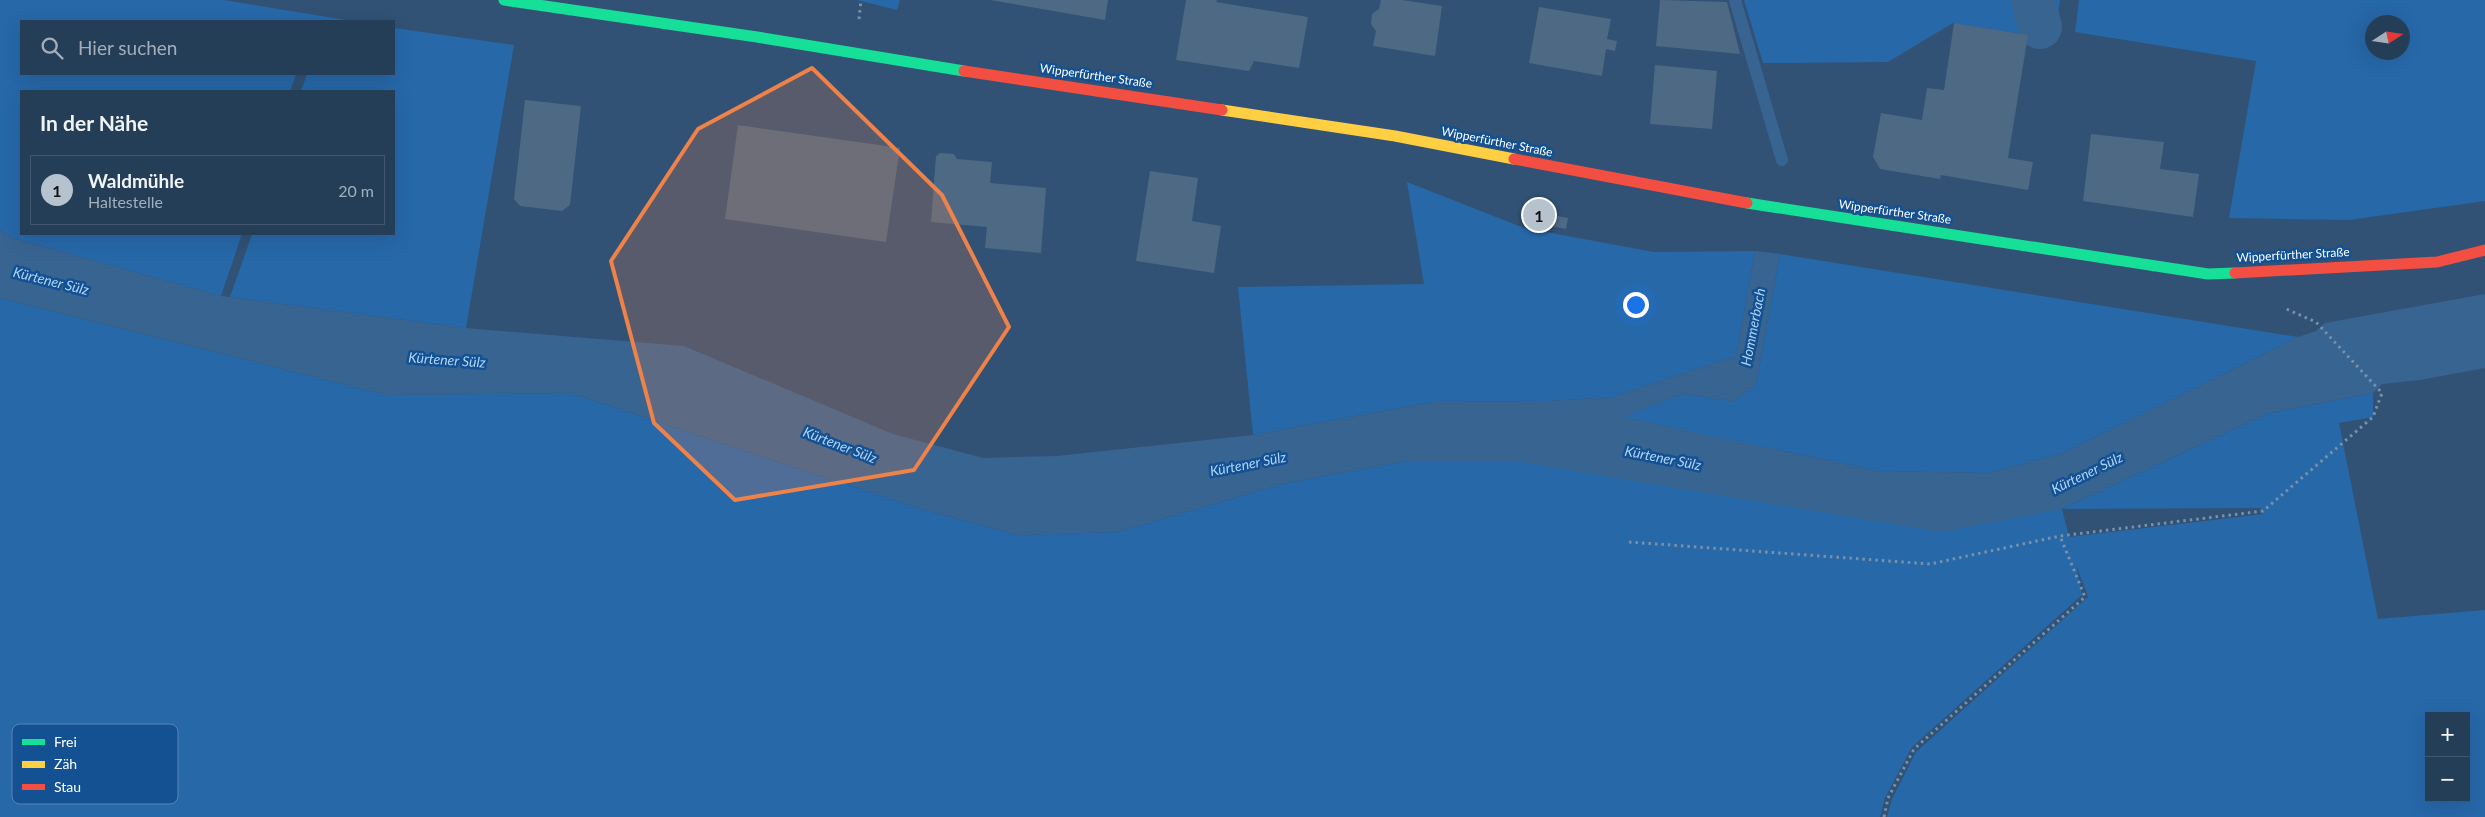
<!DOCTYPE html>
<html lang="de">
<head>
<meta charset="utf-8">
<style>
  :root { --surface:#253e58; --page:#2d455e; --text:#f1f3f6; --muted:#a3aeba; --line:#42576e; --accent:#b7c2cf }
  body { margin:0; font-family:Lato,sans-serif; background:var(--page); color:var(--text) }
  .controls { position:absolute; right:15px; bottom:15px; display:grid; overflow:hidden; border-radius:0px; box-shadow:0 5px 20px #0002 }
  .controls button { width:45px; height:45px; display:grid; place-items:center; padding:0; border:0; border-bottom:1px solid var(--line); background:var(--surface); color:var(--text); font:25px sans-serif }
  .compass { position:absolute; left:2365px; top:15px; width:45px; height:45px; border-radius:50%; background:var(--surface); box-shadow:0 5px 20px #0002; rotate:78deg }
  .you { position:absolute; left:1635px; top:304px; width:18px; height:18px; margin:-12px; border:4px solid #fff; border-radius:50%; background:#1a73e8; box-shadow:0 0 0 8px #1a73e833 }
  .badge { display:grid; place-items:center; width:32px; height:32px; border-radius:50%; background:var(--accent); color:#111; font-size:16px; font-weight:700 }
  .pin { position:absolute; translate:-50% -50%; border:2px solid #fff; box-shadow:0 1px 5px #0006 }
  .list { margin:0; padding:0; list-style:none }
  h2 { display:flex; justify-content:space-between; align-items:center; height:65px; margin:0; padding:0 20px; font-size:21px }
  h2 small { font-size:16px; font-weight:400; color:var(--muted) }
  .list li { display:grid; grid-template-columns:32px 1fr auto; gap:15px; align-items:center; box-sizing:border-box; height:70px; margin:0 10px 10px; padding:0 10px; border:1px solid var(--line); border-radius:0px }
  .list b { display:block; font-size:19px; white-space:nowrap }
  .list p { margin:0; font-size:16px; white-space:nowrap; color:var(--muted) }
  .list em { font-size:16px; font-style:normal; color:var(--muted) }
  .icon { flex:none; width:28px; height:28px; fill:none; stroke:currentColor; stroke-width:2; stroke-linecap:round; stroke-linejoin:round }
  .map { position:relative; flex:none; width:2485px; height:817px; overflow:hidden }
  .search { position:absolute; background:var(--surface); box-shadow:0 5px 20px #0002; left:20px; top:20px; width:375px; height:55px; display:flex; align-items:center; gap:12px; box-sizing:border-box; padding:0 18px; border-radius:0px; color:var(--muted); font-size:19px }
  .panel { position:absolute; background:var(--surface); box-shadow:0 5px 20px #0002; left:20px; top:90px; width:375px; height:145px; border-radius:0px }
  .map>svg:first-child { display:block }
  .green { fill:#2768a9; fill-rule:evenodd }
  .water { fill:#386492 }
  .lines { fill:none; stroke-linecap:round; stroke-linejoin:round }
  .stream { stroke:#386492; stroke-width:12 }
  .canal { stroke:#386492; stroke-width:44 }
  .building { fill:#4e6984 }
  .path { stroke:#7990a8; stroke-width:3; stroke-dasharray:2.5 4; stroke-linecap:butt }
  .fast { stroke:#16e098; stroke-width:11 }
  .slow { stroke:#ffcf43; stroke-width:11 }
  .jam { stroke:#f24e42; stroke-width:11 }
  .marked { fill:#ee8249; fill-opacity:0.2; stroke:#ee8249; stroke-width:4; stroke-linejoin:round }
  .labels { text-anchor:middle; stroke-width:5; stroke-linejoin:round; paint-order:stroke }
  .street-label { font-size:12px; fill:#fff; stroke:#145192 }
  .water-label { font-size:14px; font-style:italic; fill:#aed3f8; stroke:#145192 }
  .key { fill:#145192; stroke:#5a85b3; stroke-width:1 }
  .key-label { font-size:14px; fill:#fff }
</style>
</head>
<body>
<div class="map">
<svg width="2485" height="817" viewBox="0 0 2485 817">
  <rect width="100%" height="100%" fill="#315275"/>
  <path class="green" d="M 0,0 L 223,0 L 352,21 L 325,21 L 326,19 L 323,21 L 21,21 L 21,74 L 296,74 L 290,91 L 21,91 L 21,234 L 242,234 L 221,296 L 13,238 L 0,230 Z
    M 857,0 L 900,0 L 897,10 Z
    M 1744,0 L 2019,0 L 2028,35 L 1953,23 L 1888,62 L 1763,63 Z
    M 2049,0 L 2060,0 L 2056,29 Z
    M 2079,0 L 2485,0 L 2485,201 L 2349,220 L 2229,218 L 2256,61 L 2075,32 ZM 2372,22 L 2402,22 L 2402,52 L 2372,52 Z
    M 394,28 L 514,45 L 466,328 L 230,297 L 252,234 L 394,234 L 394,91 L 301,91 L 307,74 L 394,74 Z
    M 1407,182 L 1524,228 L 1654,252 L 1755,251 L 1736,356 L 1613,397 L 1549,401 L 1432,402 L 1253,435 L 1238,287 L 1424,284 Z
    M 1780,254 L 2298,337 L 2063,453 L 1989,473 L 1878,471 L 1621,417 L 1683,394 L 1734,401 L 1756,385 Z
    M 0,298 L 386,395 L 571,393 L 928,511 L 1018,535 L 1118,532 L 1286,483 L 1406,461 L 1515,461 L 2062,509 L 2266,414 L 2373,393 L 2373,417 L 2339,423 L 2378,619 L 2485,610 L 2485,817 L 1887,817 L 1892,799 L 1916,752 L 2088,597 L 2076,565 L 2082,595 L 1912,747 L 1885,798 L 1880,817 L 0,817 ZM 2261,508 L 2263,514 L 2069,537 L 2062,509 ZM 2429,716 L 2466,716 L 2466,798 L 2429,798 Z"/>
  <path class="water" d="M 0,230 L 13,238 L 221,296 L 466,328 L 684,346 L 893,434 L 983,458 L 1057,456 L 1253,435 L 1432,402 L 1549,401 L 1613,397 L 1736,356 L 1755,251 L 1780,254 L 1756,385 L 1734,401 L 1683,394 L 1622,417 L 1878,471 L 1989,473 L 2063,453 L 2298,337 L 2316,331 L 2325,323 L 2485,294 L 2485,368 L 2420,380 L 2382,384 L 2373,393 L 2266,414 L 2062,509 L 1941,532 L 1515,461 L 1406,461 L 1286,483 L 1118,532 L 1018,535 L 928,511 L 571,393 L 386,395 L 0,298 Z"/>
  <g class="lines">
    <path class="stream" d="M 1735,0 L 1782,160"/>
    <path class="canal" d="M 2033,0 L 2040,27"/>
  </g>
  <path class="building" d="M 990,0 L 1108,0 L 1105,20 Z
    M 1186,0 L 1217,0 L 1216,2 L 1308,17 L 1299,68 L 1254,61 L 1249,71 L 1176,60 Z
    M 1381,0 L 1402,0 L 1442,6 L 1435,56 L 1373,46 L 1376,31 L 1371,24 L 1372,14 L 1379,9 Z
    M 1660,0 L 1727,2 L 1740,54 L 1656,46 Z
    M 1539,7 L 1611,19 L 1607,39 L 1617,41 L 1615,51 L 1606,49 L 1602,76 L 1529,63 Z
    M 1954,23 L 2028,35 L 2008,158 L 2033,162 L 2028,190 L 1941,175 L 1940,179 L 1880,169 L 1873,157 L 1881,113 L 1922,120 L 1927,88 L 1944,90 Z
    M 1655,65 L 1717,71 L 1712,129 L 1650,124 Z
    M 525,100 L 581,106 L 570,205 L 562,211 L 520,206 L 514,199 Z
    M 738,125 L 900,148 L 886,242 L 725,219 Z
    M 2091,134 L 2164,142 L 2160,169 L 2199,174 L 2193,217 L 2083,201 Z
    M 940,153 L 954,154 L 957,159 L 992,162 L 990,183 L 1046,188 L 1041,253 L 985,248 L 987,227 L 931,222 L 936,156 Z
    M 1150,171 L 1198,178 L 1192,221 L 1221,226 L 1214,273 L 1136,261 Z
    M 1547,214 L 1568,218 L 1566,229 L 1545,225 Z"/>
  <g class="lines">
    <path class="path" d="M 859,19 L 861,0
      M 1629,542 L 1930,564 L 2060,536 L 2263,511 L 2373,417 L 2382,393 L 2316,322 L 2284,308
      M 1884,817 L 1888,798 L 1914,749 L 2085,597 L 2060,536"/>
    <path class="fast" d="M 504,0 L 757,37 L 964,71
      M 1747,203 L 2208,274 L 2235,273"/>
    <path class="slow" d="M 1222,110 L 1395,136 L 1514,159"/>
    <path class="jam" d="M 964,71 L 1222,110
      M 1514,159 L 1747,203
      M 2235,273 L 2437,262 L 2485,250"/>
  </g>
  <path class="marked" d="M 812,68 L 942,195 L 1009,327 L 914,470 L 735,500 L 654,423 L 611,261 L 698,129 Z"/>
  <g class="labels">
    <g class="street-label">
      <text transform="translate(1096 76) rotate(8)" y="4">Wipperfürther Straße</text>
      <text transform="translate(1497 142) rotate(11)" y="4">Wipperfürther Straße</text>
      <text transform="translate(1895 212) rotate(8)" y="4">Wipperfürther Straße</text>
      <text transform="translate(2293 255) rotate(-3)" y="4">Wipperfürther Straße</text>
    </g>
    <g class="water-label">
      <text transform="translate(51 281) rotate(14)" y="5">Kürtener Sülz</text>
      <text transform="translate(1753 327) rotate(-79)" y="5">Hommerbach</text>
      <text transform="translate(447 360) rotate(4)" y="5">Kürtener Sülz</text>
      <text transform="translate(840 445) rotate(21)" y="5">Kürtener Sülz</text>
      <text transform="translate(1663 458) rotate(11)" y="5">Kürtener Sülz</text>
      <text transform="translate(1248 464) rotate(-11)" y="5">Kürtener Sülz</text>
      <text transform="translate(2087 473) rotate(-26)" y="5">Kürtener Sülz</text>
    </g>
  </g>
  <rect x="12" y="724" width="166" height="80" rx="8" class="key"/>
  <rect x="22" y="739" width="23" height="6" fill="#16e098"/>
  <rect x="22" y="761" width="23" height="7" fill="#ffcf43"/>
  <rect x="22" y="784" width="23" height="6" fill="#f24e42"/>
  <g class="key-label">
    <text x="54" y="747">Frei</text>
    <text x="54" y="769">Zäh</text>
    <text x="54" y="792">Stau</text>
  </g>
</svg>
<div class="controls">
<button>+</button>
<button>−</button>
</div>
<svg class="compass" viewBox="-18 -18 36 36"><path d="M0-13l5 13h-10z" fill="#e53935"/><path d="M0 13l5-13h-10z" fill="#a3aeba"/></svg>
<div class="you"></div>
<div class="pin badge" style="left:1539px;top:215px">1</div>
<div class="search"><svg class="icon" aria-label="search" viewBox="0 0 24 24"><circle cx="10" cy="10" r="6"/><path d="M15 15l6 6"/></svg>Hier suchen</div>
<section class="panel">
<h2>In der Nähe<small></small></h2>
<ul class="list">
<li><span class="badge">1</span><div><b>Waldmühle</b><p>Haltestelle</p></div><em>20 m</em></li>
</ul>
</section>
</div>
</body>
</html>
